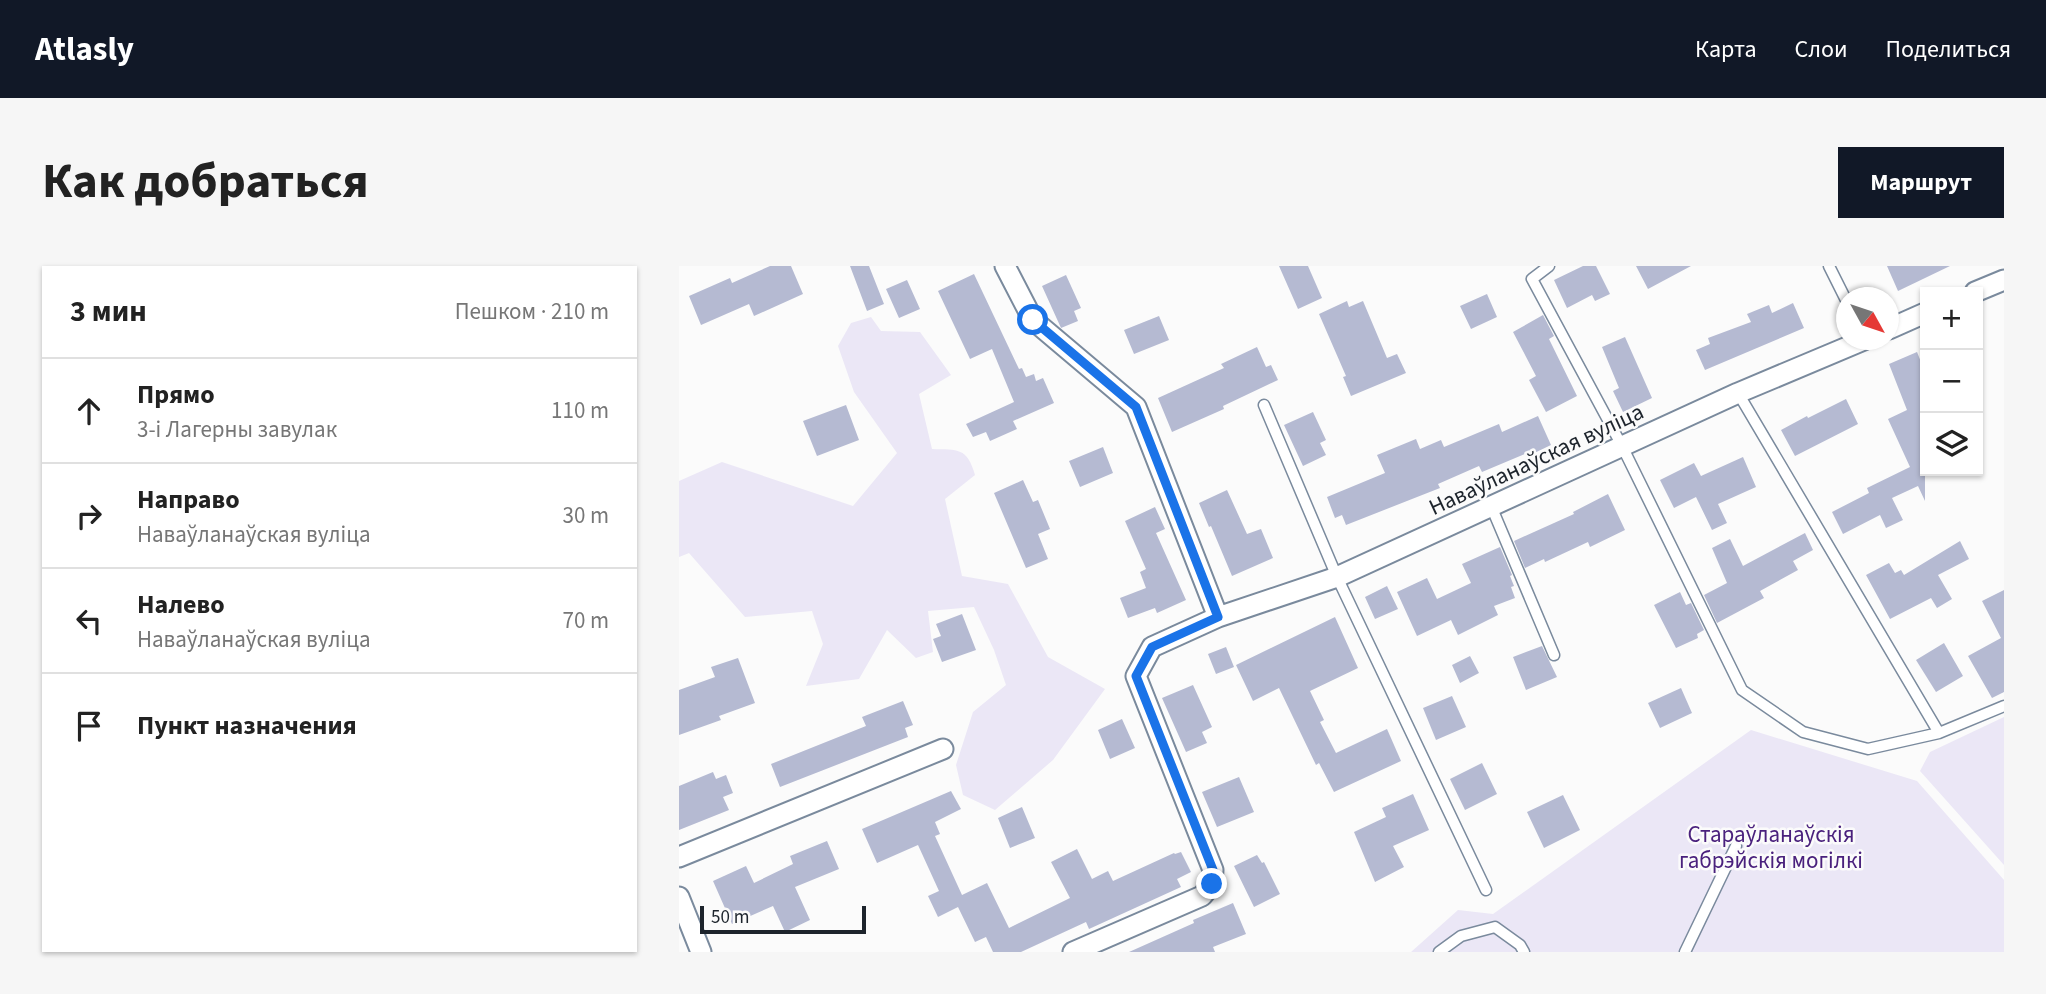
<!DOCTYPE html>
<html lang="ru">
<head>
<meta charset="utf-8">
<style>
  :root { --surface:#fff; --page:#f6f6f6; --text:#222; --muted:#767676; --line:#e0e0e0; --accent:#111827 }
  body { margin:0; font-family:"Source Sans 3",sans-serif; background:var(--page); color:var(--text) }
  .controls { position:absolute; right:21px; top:21px; display:grid; overflow:hidden; border-radius:0px; box-shadow:0 2px 5px #0004 }
  .controls button { width:63px; height:63px; display:grid; place-items:center; padding:0; border:0; border-bottom:2px solid var(--line); background:var(--surface); color:var(--text); font:35px sans-serif }
  .compass { position:absolute; left:1157px; top:21px; width:63px; height:63px; border-radius:50%; background:var(--surface); box-shadow:0 2px 5px #0004; rotate:130deg }
  .scale { position:absolute; left:21px; bottom:18px; width:166px; box-sizing:border-box; padding-left:7px; border:4px solid #1d242c; border-top:0; font-size:19px; line-height:24px; white-space:nowrap; color:#1d242c; -webkit-text-stroke:5px #fbfbfb; paint-order:stroke }
  .stop { position:absolute; width:21px; height:21px; margin:-16px; border:5px solid #1a73e8; border-radius:50%; background:#fff }
  .stop.end { background:#1a73e8; border-color:#fff; box-shadow:0 2px 7px #0008 }
  .list { margin:0; padding:0; list-style:none }
  h2 { display:flex; justify-content:space-between; align-items:center; height:91px; margin:0; padding:0 28px; font-size:30px }
  h2 small { font-size:23px; font-weight:400; color:var(--muted) }
  .list li { display:grid; grid-template-columns:46px 1fr auto; gap:21px; align-items:center; box-sizing:border-box; height:105px; padding:0 28px; border-top:2px solid var(--line) }
  .list b { display:block; font-size:26px; white-space:nowrap }
  .list p { margin:0; font-size:23px; white-space:nowrap; color:var(--muted) }
  .list em { font-size:23px; font-style:normal; color:var(--muted) }
  .icon { flex:none; width:38px; height:38px; fill:none; stroke:currentColor; stroke-width:2; stroke-linecap:round; stroke-linejoin:round }
  .map { position:relative; flex:none; width:1325px; height:686px; overflow:hidden; border-radius:0px }
  header { display:flex; align-items:center; gap:42px; box-sizing:border-box; height:98px; padding:0 35px; background:var(--accent); color:#fff }
  header strong { font-size:33px }
  nav { display:flex; gap:38px; margin-inline-start:auto; font-size:24px }
  .intro { display:flex; align-items:center; justify-content:space-between; box-sizing:border-box; height:168px; padding:0 42px }
  h1 { margin:0; font-size:49px }
  .button { padding:18px 32px; border-radius:0px; background:var(--accent); color:#fff; font-size:24px; font-weight:700 }
  main { display:flex; gap:42px; padding:0 42px }
  aside { flex:1; background:var(--surface); border-radius:0px; box-shadow:0 2px 5px #0004 }
  .map>svg:first-child { display:block }
  .green { fill:#ebe7f6 }
  .building { fill:#b5bad2 }
  .lines { fill:none; stroke-linecap:round; stroke-linejoin:round }
  .service-casing { stroke:#7a8a9d; stroke-width:13 }
  .minor-casing { stroke:#7a8a9d; stroke-width:23 }
  .service { stroke:#fff; stroke-width:10 }
  .minor { stroke:#fff; stroke-width:19 }
  .route { stroke:#1a73e8; stroke-width:9 }
  .labels { text-anchor:middle; stroke-width:5; stroke-linejoin:round; paint-order:stroke }
  .street-label { font-size:23px; fill:#1d242c; stroke:#fbfbfb }
  .park-label { font-size:23px; fill:#4a217d; stroke:#fbfbfb }
</style>
</head>
<body>
<header>
<strong>Atlasly</strong>
<nav><a>Карта</a><a>Слои</a><a>Поделиться</a></nav>
</header>
<div class="intro"><h1>Как добраться</h1><a class="button">Маршрут</a></div>
<main>
<aside>
<h2>3 мин<small>Пешком · 210 m</small></h2>
<ul class="list">
<li><svg class="icon" aria-label="ahead" viewBox="0 0 24 24"><path d="M12 20V5M6 11l6-6 6 6"/></svg><div><b>Прямо</b><p>3-і Лагерны завулак</p></div><em>110 m</em></li>
<li><svg class="icon" aria-label="right" viewBox="0 0 24 24"><path d="M7 20v-9h11M14 6l5 5-5 5"/></svg><div><b>Направо</b><p>Наваўланаўская вуліца</p></div><em>30 m</em></li>
<li><svg class="icon" aria-label="left" viewBox="0 0 24 24"><path d="M17 20v-9H6M10 6l-5 5 5 5"/></svg><div><b>Налево</b><p>Наваўланаўская вуліца</p></div><em>70 m</em></li>
<li><svg class="icon" aria-label="arrive" viewBox="0 0 24 24"><path d="M6 21V4h12l-3 4 3 4H6"/></svg><div><b>Пункт назначения</b></div></li>
</ul>
</aside>
<div class="map">
<svg width="1325" height="686" viewBox="0 0 1325 686">
  <rect width="100%" height="100%" fill="#fbfbfb"/>
  <path class="green" d="M 192,51 L 202,65 L 241,66 L 272,109 L 240,128 L 253,183 C 279,184 288,181 296,209 L 266,233 L 283,310 L 329,318 L 369,391 L 426,423 L 374,494 L 316,544 L 284,529 L 277,499 L 294,446 L 327,419 L 315,384 L 295,341 L 249,345 L 254,386 L 237,392 L 208,364 L 180,413 L 127,420 L 144,378 L 133,345 L 66,351 L 10,287 L 0,291 L 0,215 L 43,196 L 174,240 L 218,187 L 175,126 L 159,80 L 172,57 Z
    M 1325,451 L 1325,599 L 1241,505 L 1251,486 Z
    M 1072,464 L 1238,515 L 1325,614 L 1325,686 L 732,686 L 779,644 L 814,648 Z"/>
  <path class="building" d="M 91,0 L 112,0 L 124,28 L 75,50 L 70,38 L 22,59 L 10,30 L 51,12 L 53,17 Z
    M 171,0 L 190,0 L 205,38 L 188,45 Z
    M 600,0 L 629,0 L 643,32 L 619,43 Z
    M 904,0 L 917,0 L 931,28 L 916,35 L 913,29 L 888,42 L 875,14 Z
    M 957,0 L 1012,0 L 969,23 Z
    M 1208,0 L 1271,0 L 1219,25 Z
    M 295,8 L 340,103 L 343,102 L 347,111 L 355,108 L 357,115 L 364,112 L 375,137 L 334,155 L 338,163 L 311,175 L 307,166 L 294,171 L 287,158 L 335,136 L 313,83 L 291,93 L 259,25 Z
    M 387,9 L 402,42 L 395,45 L 399,55 L 382,62 L 363,20 Z
    M 228,14 L 241,43 L 220,52 L 207,23 Z
    M 808,28 L 818,51 L 792,63 L 781,40 Z
    M 668,35 L 670,41 L 684,35 L 708,92 L 718,88 L 727,107 L 672,130 L 664,111 L 667,110 L 640,48 Z
    M 1114,37 L 1125,62 L 1026,104 L 1017,84 L 1031,78 L 1029,72 L 1072,56 L 1068,48 L 1090,39 L 1093,47 Z
    M 864,49 L 875,70 L 870,73 L 898,130 L 867,146 L 850,114 L 857,110 L 834,66 Z
    M 480,50 L 490,74 L 455,88 L 445,64 Z
    M 946,71 L 973,132 L 944,146 L 934,125 L 940,122 L 923,81 Z
    M 578,81 L 587,101 L 592,99 L 599,114 L 544,140 L 545,143 L 493,166 L 479,132 L 545,102 L 542,98 Z
    M 1238,86 L 1246,106 L 1246,235 L 1239,220 L 1213,232 L 1224,254 L 1207,262 L 1201,249 L 1164,268 L 1153,246 L 1190,227 L 1188,222 L 1231,201 L 1209,153 L 1228,144 L 1210,98 Z
    M 1167,133 L 1179,158 L 1116,190 L 1102,164 L 1128,150 L 1129,152 Z
    M 167,139 L 180,174 L 138,190 L 124,155 Z
    M 634,146 L 647,174 L 641,177 L 647,189 L 624,200 L 605,159 Z
    M 859,150 L 872,179 L 849,190 L 848,187 L 803,206 L 800,200 L 759,218 L 761,222 L 667,259 L 663,249 L 656,252 L 648,231 L 706,207 L 698,189 L 737,173 L 741,183 L 762,174 L 765,181 L 820,158 L 823,166 Z
    M 424,181 L 434,207 L 401,221 L 390,195 Z
    M 1064,191 L 1077,221 L 1039,238 L 1048,257 L 1033,264 L 1017,231 L 995,242 L 981,214 L 1015,197 L 1022,210 Z
    M 344,214 L 354,236 L 359,234 L 371,263 L 359,268 L 369,293 L 347,302 L 315,227 Z
    M 548,224 L 568,268 L 582,263 L 594,292 L 553,310 L 532,260 L 530,261 L 520,237 Z
    M 929,228 L 946,264 L 911,281 L 909,276 L 866,296 L 865,293 L 846,302 L 835,275 L 895,248 L 894,246 Z
    M 476,241 L 486,263 L 477,267 L 507,334 L 478,347 L 476,342 L 449,352 L 441,332 L 467,322 L 461,306 L 467,303 L 446,255 Z
    M 1126,267 L 1134,284 L 1114,295 L 1119,304 L 1081,325 L 1085,332 L 1038,357 L 1025,329 L 1048,317 L 1033,282 L 1051,273 L 1064,300 Z
    M 1281,275 L 1290,293 L 1259,309 L 1273,333 L 1258,342 L 1252,332 L 1211,353 L 1187,309 L 1210,297 L 1216,307 L 1222,304 L 1225,309 Z
    M 821,281 L 833,309 L 831,310 L 835,320 L 832,321 L 836,332 L 815,340 L 819,349 L 779,369 L 772,354 L 738,370 L 718,326 L 748,312 L 758,333 L 792,317 L 783,298 Z
    M 708,320 L 719,343 L 696,353 L 686,331 Z
    M 1325,324 L 1325,426 L 1313,432 L 1289,390 L 1322,372 L 1303,335 Z
    M 1001,326 L 1007,339 L 1012,337 L 1025,364 L 1018,368 L 1019,372 L 997,382 L 975,339 Z
    M 283,348 L 297,384 L 263,396 L 254,373 L 262,370 L 257,358 Z
    M 656,351 L 679,402 L 631,425 L 645,454 L 641,456 L 657,487 L 708,463 L 722,495 L 655,526 L 640,497 L 637,499 L 600,422 L 574,435 L 557,399 Z
    M 1265,377 L 1284,410 L 1257,426 L 1237,394 Z
    M 863,380 L 878,411 L 847,424 L 834,391 Z
    M 547,381 L 555,401 L 537,408 L 529,388 Z
    M 791,390 L 800,407 L 781,417 L 773,399 Z
    M 59,392 L 76,437 L 40,450 L 42,454 L 0,469 L 0,424 L 36,411 L 32,401 Z
    M 514,419 L 533,461 L 523,466 L 528,477 L 507,486 L 483,432 Z
    M 1002,422 L 1013,447 L 981,462 L 969,437 Z
    M 773,430 L 787,461 L 757,474 L 744,442 Z
    M 224,435 L 234,459 L 226,462 L 229,471 L 101,521 L 92,498 L 187,460 L 183,451 Z
    M 443,453 L 456,482 L 431,493 L 419,464 Z
    M 803,497 L 818,528 L 786,544 L 771,513 Z
    M 34,506 L 37,513 L 47,509 L 54,527 L 44,531 L 50,544 L 0,564 L 0,520 Z
    M 560,511 L 575,546 L 538,561 L 523,526 Z
    M 272,525 L 282,543 L 256,556 L 261,568 L 256,570 L 283,629 L 308,617 L 330,662 L 391,632 L 372,596 L 398,583 L 413,613 L 429,605 L 434,615 L 495,587 L 496,588 L 502,586 L 512,606 L 498,613 L 502,621 L 410,663 L 407,656 L 342,686 L 314,686 L 307,671 L 296,676 L 279,641 L 259,651 L 249,630 L 260,625 L 239,579 L 198,597 L 183,563 Z
    M 734,528 L 750,564 L 714,580 L 725,601 L 696,616 L 675,566 L 707,551 L 703,542 Z
    M 884,529 L 901,564 L 865,582 L 848,546 Z
    M 343,541 L 356,572 L 331,582 L 319,552 Z
    M 148,575 L 160,603 L 116,621 L 131,654 L 106,666 L 94,640 L 53,658 L 34,615 L 67,600 L 75,617 L 114,598 L 111,590 Z
    M 578,589 L 583,597 L 585,596 L 601,628 L 575,641 L 555,600 Z
    M 554,637 L 567,668 L 534,681 L 536,686 L 450,686 L 515,657 L 514,654 Z"/>
  <g class="lines">
    <defs>
      <path id="service" d="M 870,0 L 853,13 L 943,180 L 1063,424 L 1124,466 L 1189,483 L 1260,467 L 1325,440
        M 1150,0 L 1168,36
        M 1059,127 L 1260,467
        M 585,139 L 658,311 L 807,624
        M 812,240 L 875,389
        M 760,686 L 782,670 L 816,661 L 841,679 L 845,686
        M 1006,686 L 1057,580"/>
      <path id="minor" d="M 326,0 L 354,54 L 457,141 L 539,351
        M 1296,26 L 1325,14
        M 1210,63 L 1246,47
        M 0,591 L 264,483
        M 0,631 L 22,686
        M 394,686 L 523,630 L 533,618 L 534,604 L 457,410 L 473,381 L 539,351 L 658,311 L 1059,127 L 1185,74"/>
    </defs>
    <use href="#service" class="service-casing"/>
    <use href="#minor" class="minor-casing"/>
    <use href="#service" class="service"/>
    <use href="#minor" class="minor"/>
  </g>
  <g class="lines">
    <path class="route" d="M 354,54 L 457,141 L 539,351 L 473,381 L 457,410 L 534,604 L 533,618"/>
  </g>
  <g class="labels">
    <g class="street-label">
      <text transform="translate(857 193) rotate(-25)" y="8">Наваўланаўская вуліца</text>
    </g>
    <g class="park-label">
      <text x="1092" y="576">Стараўланаўскія<tspan x="1092" dy="26">габрэйскія могілкі</tspan></text>
    </g>
  </g>
</svg>
<div class="controls">
<button>+</button>
<button>−</button>
<button><svg class="icon" aria-label="layers" viewBox="0 0 24 24"><path d="M12 4l9 5-9 5-9-5zM3 14l9 5 9-5"/></svg></button>
</div>
<svg class="compass" viewBox="-18 -18 36 36"><path d="M0-13l5 13h-10z" fill="#e53935"/><path d="M0 13l5-13h-10z" fill="#767676"/></svg>
<div class="scale">50 m</div>
<div class="stop" style="left:354px;top:54px"></div>
<div class="stop end" style="left:533px;top:618px"></div>
</div>
</main>
</body>
</html>
